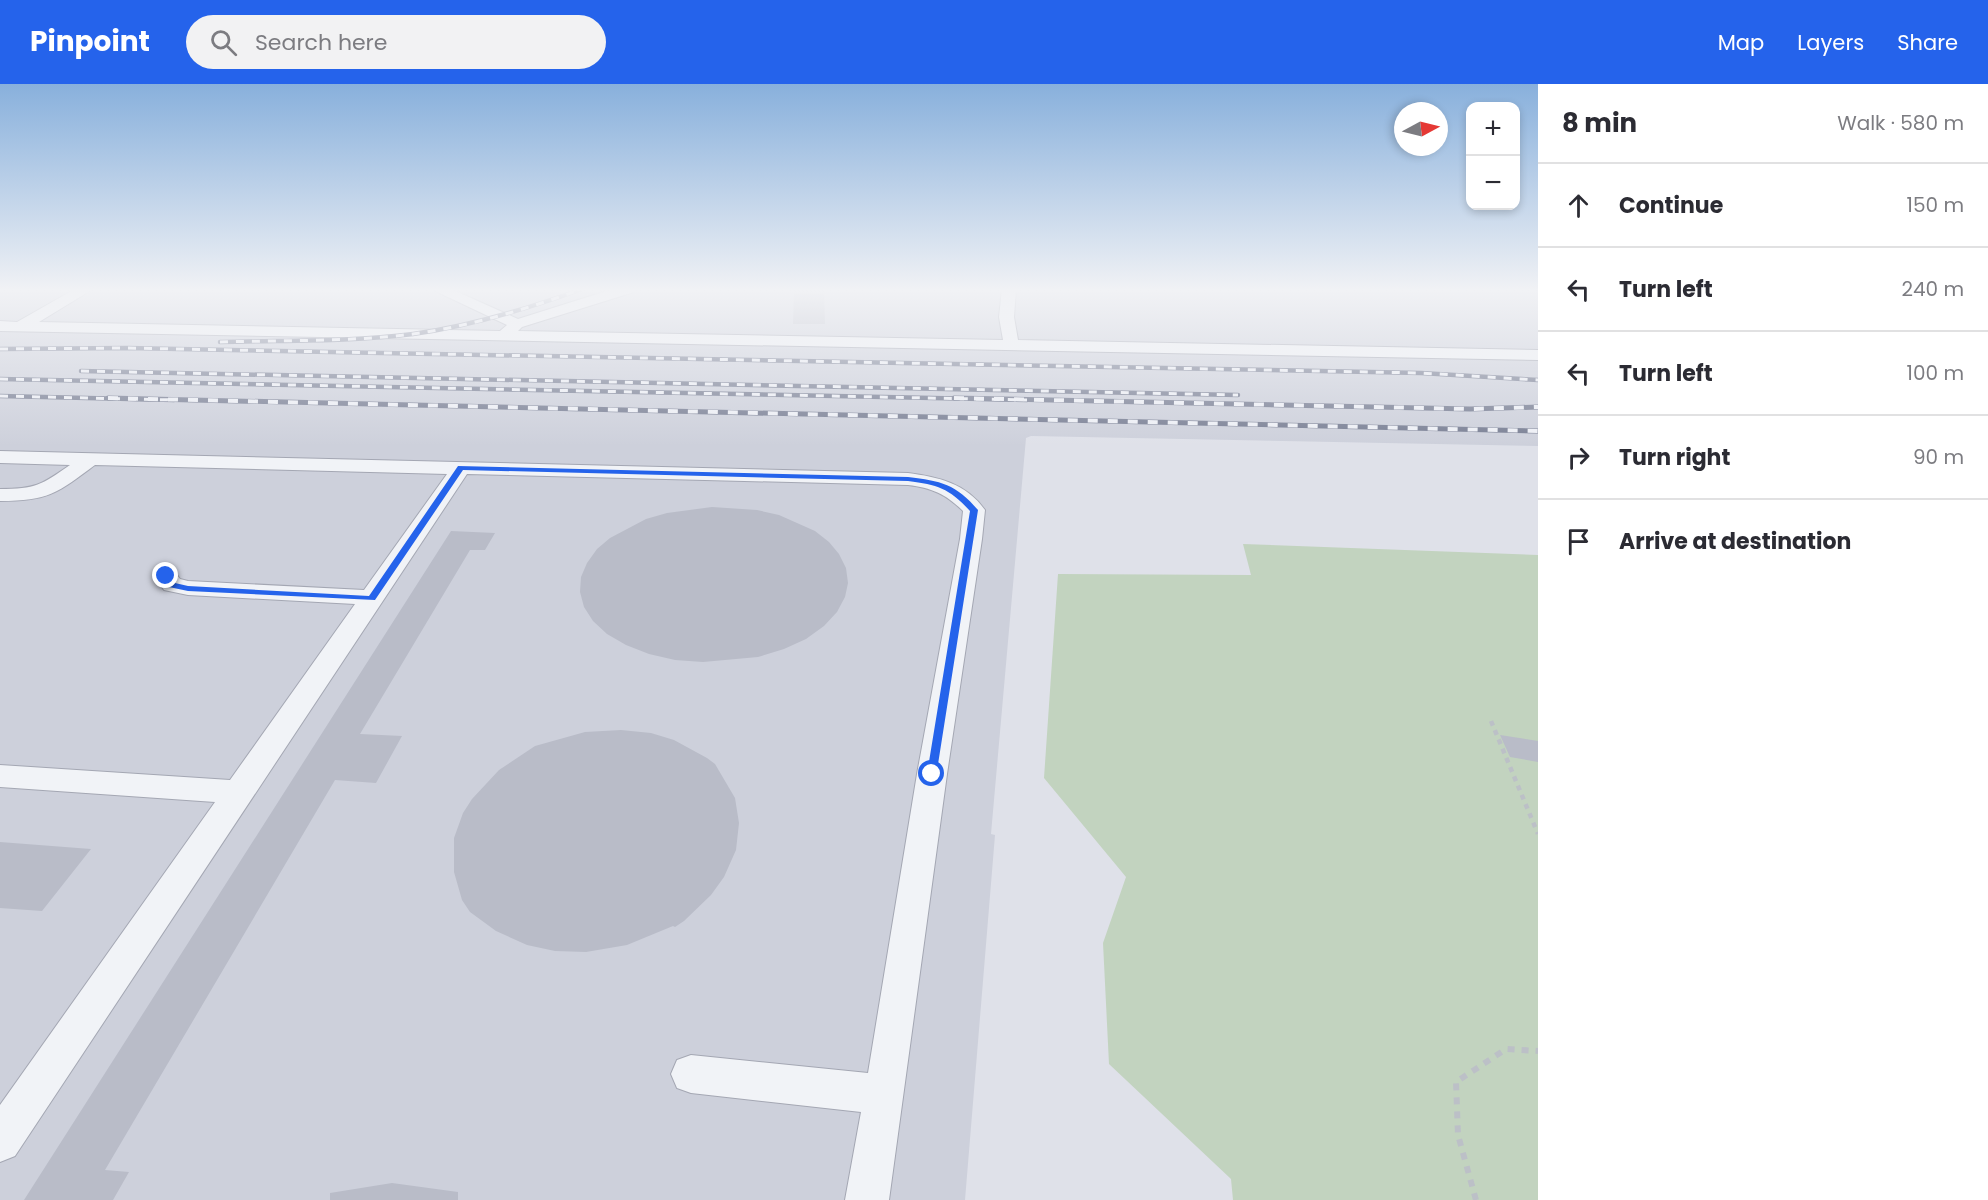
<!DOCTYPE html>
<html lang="en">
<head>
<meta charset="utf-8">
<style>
  :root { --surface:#fff; --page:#f2f2f3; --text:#2b2b33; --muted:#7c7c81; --line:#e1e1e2; --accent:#2563eb }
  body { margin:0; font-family:Poppins,sans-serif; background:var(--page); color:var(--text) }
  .controls { position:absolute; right:18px; top:18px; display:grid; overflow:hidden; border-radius:12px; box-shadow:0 3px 9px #0003 }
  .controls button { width:54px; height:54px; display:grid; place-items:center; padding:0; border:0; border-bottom:2px solid var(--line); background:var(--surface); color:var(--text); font:30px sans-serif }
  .compass { position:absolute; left:1394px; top:18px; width:54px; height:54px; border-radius:50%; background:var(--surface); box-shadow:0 3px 9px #0003; rotate:83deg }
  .stop { position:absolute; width:18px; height:18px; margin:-14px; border:4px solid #2563eb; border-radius:50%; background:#fff }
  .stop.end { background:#2563eb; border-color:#fff; box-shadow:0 2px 6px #0008 }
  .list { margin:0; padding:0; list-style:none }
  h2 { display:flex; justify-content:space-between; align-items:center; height:78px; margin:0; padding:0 24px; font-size:26px }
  h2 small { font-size:20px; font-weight:400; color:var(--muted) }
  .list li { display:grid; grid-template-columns:39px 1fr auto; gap:18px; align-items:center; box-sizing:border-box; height:84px; padding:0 24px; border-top:2px solid var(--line) }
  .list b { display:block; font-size:22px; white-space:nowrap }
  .list em { font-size:20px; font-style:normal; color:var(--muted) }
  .icon { flex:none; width:33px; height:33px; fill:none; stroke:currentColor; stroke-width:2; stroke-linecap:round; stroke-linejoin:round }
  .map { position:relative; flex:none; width:1538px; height:1116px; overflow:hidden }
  header { display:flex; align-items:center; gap:36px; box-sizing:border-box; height:84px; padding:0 30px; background:var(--accent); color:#fff }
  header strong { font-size:28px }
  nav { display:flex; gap:33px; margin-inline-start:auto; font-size:21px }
  .search { width:420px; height:54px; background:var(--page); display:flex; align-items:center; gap:15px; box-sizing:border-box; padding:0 21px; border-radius:33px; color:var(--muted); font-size:22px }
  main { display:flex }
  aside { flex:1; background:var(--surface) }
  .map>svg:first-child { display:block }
  .built { fill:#cdd0db }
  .green { fill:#c2d3bf }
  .building { fill:#b9bcc8 }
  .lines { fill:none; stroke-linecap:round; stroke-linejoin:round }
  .minor-casing { stroke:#a4a7b3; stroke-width:2 }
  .path-far1 { stroke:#bcc0c7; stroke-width:4.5; stroke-dasharray:5 5; stroke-linecap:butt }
  .path { stroke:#bcc0c7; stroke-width:6; stroke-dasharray:7 7; stroke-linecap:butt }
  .minor { fill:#f1f3f7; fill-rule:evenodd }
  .rail-far1-casing { stroke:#787e93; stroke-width:4.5 }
  .rail-casing { stroke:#787e93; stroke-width:5 }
  .rail-far1 { stroke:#eef0f6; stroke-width:3; stroke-dasharray:8; stroke-linecap:butt }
  .rail { stroke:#eef0f6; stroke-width:4; stroke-dasharray:10; stroke-linecap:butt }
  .route { fill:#2563eb }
</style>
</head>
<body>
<header>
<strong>Pinpoint</strong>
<div class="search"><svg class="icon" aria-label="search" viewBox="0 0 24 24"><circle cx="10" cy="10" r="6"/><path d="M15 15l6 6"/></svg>Search here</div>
<nav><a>Map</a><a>Layers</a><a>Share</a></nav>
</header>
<main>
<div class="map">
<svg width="1538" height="1116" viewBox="0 0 1538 1116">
  <rect width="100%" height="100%" fill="#dfe1e9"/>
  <path class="built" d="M 0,205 L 1538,205 L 1538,362 L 1031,352 L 1026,354 L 991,750 L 995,751 L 965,1116 L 0,1116 Z"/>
  <path class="green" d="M 1243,460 L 1538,471 L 1538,1116 L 1233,1116 L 1231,1095 L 1109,980 L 1103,859 L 1126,793 L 1044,694 L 1058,490 L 1251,491 Z"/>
  <path class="building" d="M 794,205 L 824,205 L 825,240 L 793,240 Z
    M 712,423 L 757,426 L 779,431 L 815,447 L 829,458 L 839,470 L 846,484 L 848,499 L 845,513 L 837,528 L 824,542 L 806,555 L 784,565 L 758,573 L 703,578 L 675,576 L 649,570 L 626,561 L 607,550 L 593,537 L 584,523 L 580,508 L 581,493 L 587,479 L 597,465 L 610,454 L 646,435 L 667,429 Z
    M 451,447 L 495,449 L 485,466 L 470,466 L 360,650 L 402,652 L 376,699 L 335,696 L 105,1086 L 129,1088 L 113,1116 L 24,1116 Z
    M 621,646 L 651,649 L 674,656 L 707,674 L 715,680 L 735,714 L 739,739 L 736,766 L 724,793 L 711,811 L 684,837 L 675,843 L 673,842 L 627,861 L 586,868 L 555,867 L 527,861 L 496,847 L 470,828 L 462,816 L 454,788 L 454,754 L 463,729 L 472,715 L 499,686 L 535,662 L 585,648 Z
    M 1500,651 L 1538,657 L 1538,678 L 1510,673 Z
    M 0,758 L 91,765 L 42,827 L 0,824 Z
    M 392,1099 L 458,1108 L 458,1116 L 330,1116 L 330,1109 Z"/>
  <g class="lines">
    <defs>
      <path id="minor" d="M 75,205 L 93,205 L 39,238 L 500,247 L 507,241 L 431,205 L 451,205 L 518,235 L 613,205 L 636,205 L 634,208 L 522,243 L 518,247 L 1003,256 L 999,233 L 1002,205 L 1016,205 L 1014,233 L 1018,256 L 1538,266 L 1538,276 L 0,247 L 0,237 L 17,238 Z
        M 0,367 L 908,389 C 938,393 966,399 985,426 L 982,455 L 947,690 L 889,1116 L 845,1116 L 861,1028 L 691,1009 L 677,1004 L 671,990 L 677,976 L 691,971 L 868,989 L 917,690 L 960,455 L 963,427 C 946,410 932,404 908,401 L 467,390 L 15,1072 L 0,1078 L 0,1021 L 215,718 L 0,703 L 0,681 L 230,696 L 355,520 L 188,511 L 164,506 L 154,492 L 158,487 L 166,485 L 174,487 L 180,495 L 188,497 L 364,506 L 447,390 L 95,381 C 57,409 49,417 0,417 L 0,405 C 36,405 41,401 70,381 L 0,379 Z"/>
    </defs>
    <use href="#minor" class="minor-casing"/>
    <path class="path-far1" d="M 1491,637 L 1538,750"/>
    <path class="path" d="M 1476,1116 L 1458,1051 L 1456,998 L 1506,965 L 1538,967"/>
    <use href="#minor" class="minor"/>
    <defs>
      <path id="rail-far1" d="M 220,258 C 284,256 349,258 413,250 C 471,242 527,225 582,205
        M 0,265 L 127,264 L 1421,289 L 1538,296
        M 81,287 L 1238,311
        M 0,295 L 1027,316
        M 0,312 L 174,316"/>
      <path id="rail" d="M 108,314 L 1538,347
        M 954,314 L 1470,325 L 1538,323"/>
    </defs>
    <use href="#rail-far1" class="rail-far1-casing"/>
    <use href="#rail" class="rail-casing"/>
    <use href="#rail-far1" class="rail-far1"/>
    <use href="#rail" class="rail"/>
  </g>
  <linearGradient id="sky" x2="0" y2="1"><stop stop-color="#88b0dc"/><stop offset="0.57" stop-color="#f1f2f5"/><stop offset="1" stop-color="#f1f2f5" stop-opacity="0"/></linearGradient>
  <rect width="1538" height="362" fill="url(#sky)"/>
  <path class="route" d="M 458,382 L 908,393 C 941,397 956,400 978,426 L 936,693 L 928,693 L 927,690 L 970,427 C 949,404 938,401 908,397 L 463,386 L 375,516 L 188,507 L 169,503 L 162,492 L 169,490 L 175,499 L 188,502 L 369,512 Z"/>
</svg>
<div class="controls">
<button>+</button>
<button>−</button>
</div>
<svg class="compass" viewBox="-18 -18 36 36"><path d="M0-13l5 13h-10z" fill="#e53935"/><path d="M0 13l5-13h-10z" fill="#7c7c81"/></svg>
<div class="stop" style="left:932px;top:690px"></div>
<div class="stop end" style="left:166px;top:492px"></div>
</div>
<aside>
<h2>8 min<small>Walk · 580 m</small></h2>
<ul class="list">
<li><svg class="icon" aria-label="ahead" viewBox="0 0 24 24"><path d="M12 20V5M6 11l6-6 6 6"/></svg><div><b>Continue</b></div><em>150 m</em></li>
<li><svg class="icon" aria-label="left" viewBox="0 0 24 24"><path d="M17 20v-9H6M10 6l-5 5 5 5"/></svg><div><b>Turn left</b></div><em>240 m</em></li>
<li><svg class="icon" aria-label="left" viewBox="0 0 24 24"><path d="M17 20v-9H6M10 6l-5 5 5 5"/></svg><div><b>Turn left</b></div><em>100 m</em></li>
<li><svg class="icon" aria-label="right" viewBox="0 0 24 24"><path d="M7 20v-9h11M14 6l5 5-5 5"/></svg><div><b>Turn right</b></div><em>90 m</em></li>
<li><svg class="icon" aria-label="arrive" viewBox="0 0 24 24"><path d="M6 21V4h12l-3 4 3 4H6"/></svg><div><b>Arrive at destination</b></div></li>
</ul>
</aside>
</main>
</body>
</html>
